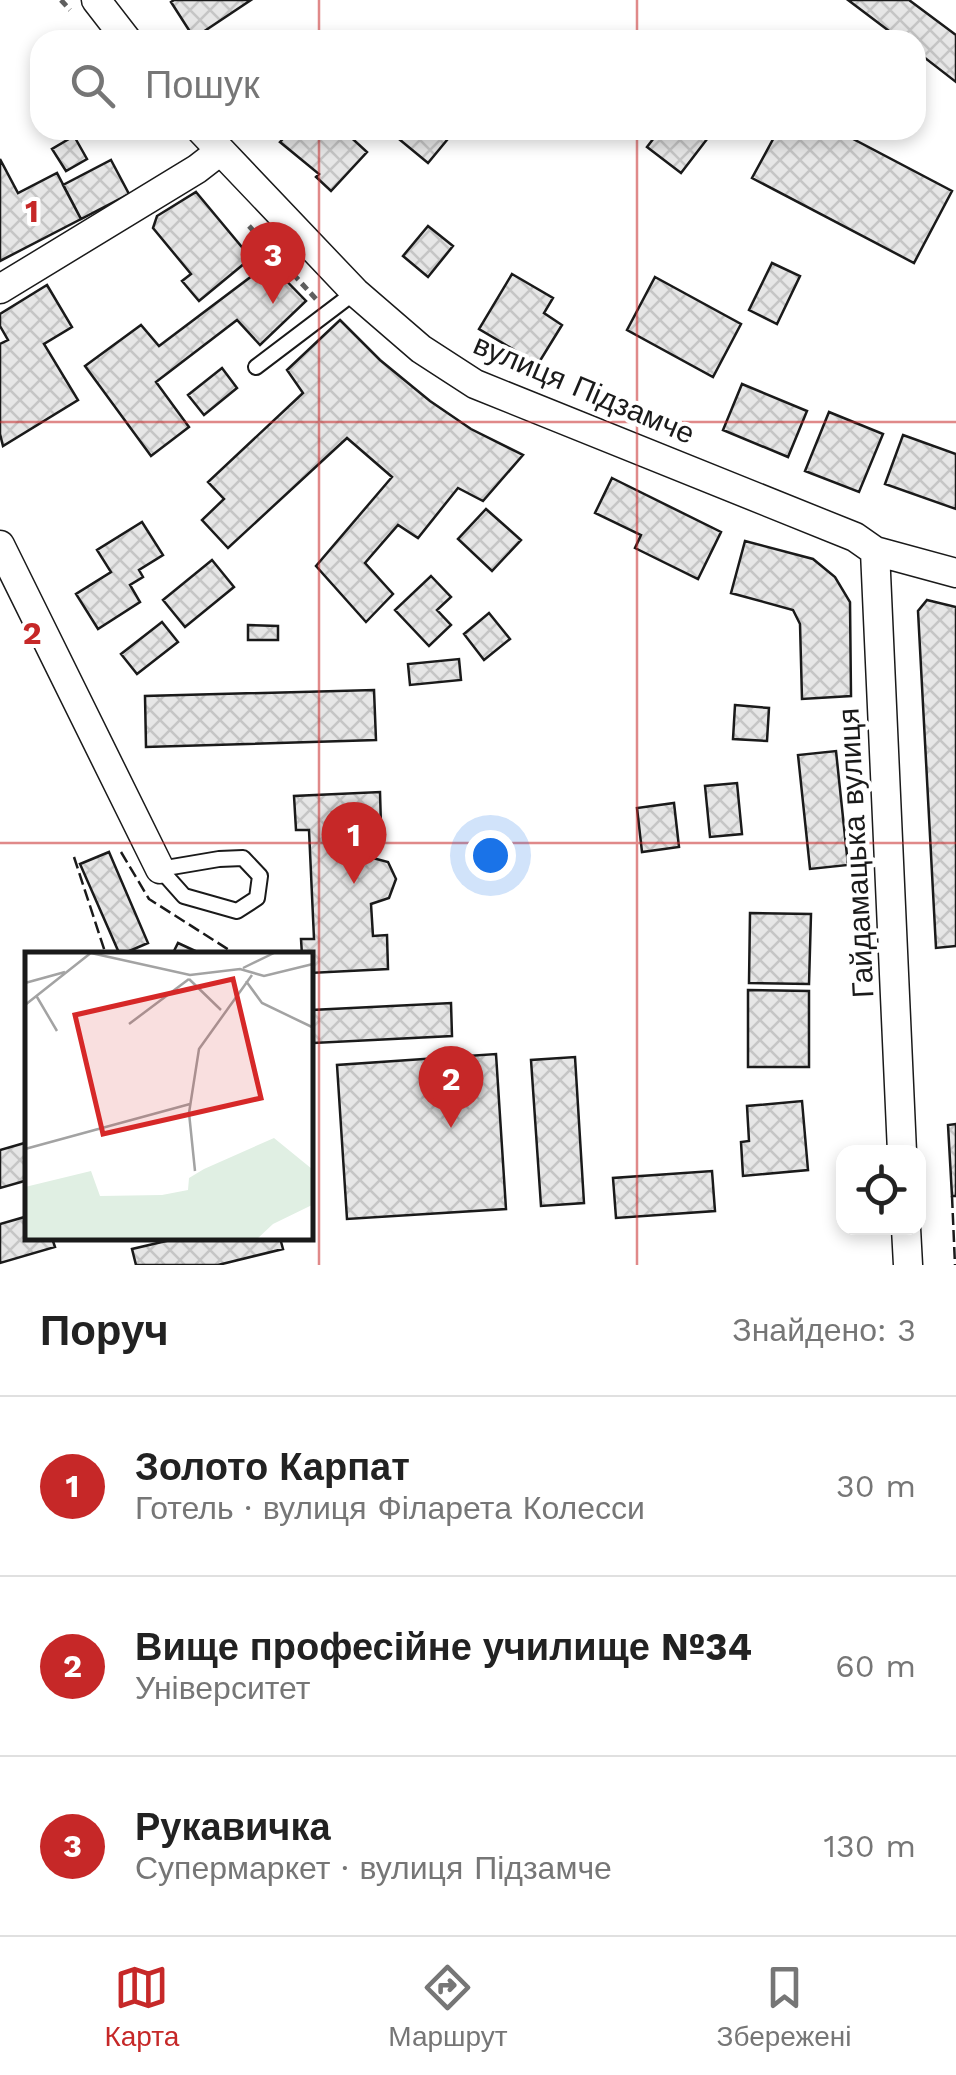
<!DOCTYPE html>
<html lang="uk">
<head>
<meta charset="utf-8">
<style>
  :root { --surface:#fff; --page:#f2f2f2; --text:#222; --muted:#767676; --line:#e0e0e0; --accent:#c62828 }
  body { margin:0; font-family:"Work Sans",sans-serif; background:var(--page); color:var(--text) }
  .controls { position:absolute; right:30px; bottom:30px; display:grid; overflow:hidden; border-radius:20px; box-shadow:0 5px 15px #0003 }
  .controls button { width:90px; height:90px; display:grid; place-items:center; padding:0; border:0; border-bottom:2px solid var(--line); background:var(--surface); color:var(--text); font:50px sans-serif }
  .you { position:absolute; left:490px; top:855px; width:35px; height:35px; margin:-25px; border:8px solid #fff; border-radius:50%; background:#1a73e8; box-shadow:0 0 0 15px #1a73e833 }
  .badge { display:grid; place-items:center; width:65px; height:65px; border-radius:50%; background:var(--accent); color:#fff; font-size:32px; font-weight:700 }
  .pin { position:absolute; translate:-50% -82px; filter:drop-shadow(0 2px 5px #0008) }
  .pin::after { content:''; position:absolute; top:52px; width:35px; height:30px; background:inherit; clip-path:polygon(0 0,100% 0,50% 100%) }
  .list { margin:0; padding:0; list-style:none }
  h2 { display:flex; justify-content:space-between; align-items:center; height:130px; margin:0; padding:0 40px; font-size:42px }
  h2 small { font-size:32px; font-weight:400; color:var(--muted) }
  .list li { display:grid; grid-template-columns:65px 1fr auto; gap:30px; align-items:center; box-sizing:border-box; height:180px; padding:0 40px; border-top:2px solid var(--line) }
  .list b { display:block; font-size:38px; white-space:nowrap }
  .list p { margin:0; font-size:32px; white-space:nowrap; color:var(--muted) }
  .list em { font-size:32px; font-style:normal; color:var(--muted) }
  .icon { flex:none; width:55px; height:55px; fill:none; stroke:currentColor; stroke-width:2; stroke-linecap:round; stroke-linejoin:round }
  .map { position:relative; flex:none; width:956px; height:1265px; overflow:hidden }
  .search { position:absolute; background:var(--surface); box-shadow:0 5px 15px #0003; left:30px; right:30px; top:30px; height:110px; display:flex; align-items:center; gap:25px; box-sizing:border-box; padding:0 35px; border-radius:30px; color:var(--muted); font-size:38px }
  .sheet { height:670px; background:var(--surface) }
  nav { display:flex; justify-content:space-around; align-items:center; box-sizing:border-box; height:140px; border-top:2px solid var(--line); background:var(--surface); font-size:28px; color:var(--muted) }
  nav a { display:grid; justify-items:center; gap:5px }
  nav .on { color:var(--accent) }
  .map>svg:first-child { display:block }
  .building { fill:url(#building-cross-hatch); stroke:#1a1a1a; stroke-width:2.5 }
  .lines { fill:none; stroke-linecap:round; stroke-linejoin:round }
  .lane-casing { stroke:#1a1a1a; stroke-width:18 }
  .street-casing { stroke:#1a1a1a; stroke-width:31 }
  .path { stroke:#5f5f5f; stroke-width:5; stroke-dasharray:8 5; stroke-linecap:butt }
  .lane { stroke:#fff; stroke-width:14 }
  .street { stroke:#fff; stroke-width:28 }
  .fence { stroke:#1a1a1a; stroke-width:2.5; stroke-dasharray:12 5; stroke-linecap:butt }
  .grid { fill:none; stroke:#c62828; stroke-width:2.5; stroke-opacity:0.55 }
  .labels { text-anchor:middle; stroke-width:8; stroke-linejoin:round; paint-order:stroke }
  .street-label { font-size:30px; fill:#1a1a1a; stroke:#fff }
  .inset-road { fill:none; stroke:#a3a3a3; stroke-width:2.5 }
  .view { fill:#d62828; fill-opacity:0.15; stroke:#d62828; stroke-width:5 }
  .inset-edge { fill:none; stroke:#1a1a1a; stroke-width:5 }
  .grid-label { font-size:32px; text-anchor:middle; font-weight:bold; fill:#c62828; stroke:#fff; stroke-width:8; stroke-linejoin:round; paint-order:stroke }
</style>
</head>
<body>
<div class="map">
<svg width="956" height="1265" viewBox="0 0 956 1265">
  <defs>
    <pattern id="building-cross-hatch" width="8" height="8" patternUnits="userSpaceOnUse" patternTransform="scale(2.5)"><rect width="8" height="8" fill="#e6e6e6"/><path d="M0 0l8 8M0 8l8-8" fill="none" stroke="#c5c5c5"/></pattern>
  </defs>
  <rect width="100%" height="100%" fill="#fff"/>
  <path class="building" d="M 174,0 L 251,0 L 194,38 L 171,2 Z
    M 848,0 L 909,0 L 956,35 L 956,82 L 916,51 L 916,40 L 901,40 Z
    M 291,130 L 343,130 L 367,152 L 331,191 L 316,177 L 319,174 L 280,142 Z
    M 388,130 L 447,130 L 452,134 L 428,163 Z
    M 660,130 L 714,130 L 681,173 L 647,147 Z
    M 778,130 L 836,130 L 952,191 L 914,263 L 752,178 Z
    M 74,136 L 87,159 L 66,171 L 52,149 Z
    M 0,159 L 18,193 L 57,173 L 81,219 L 0,261 Z
    M 111,160 L 129,194 L 81,219 L 63,185 Z
    M 196,192 L 251,258 L 199,301 L 182,281 L 191,274 L 153,228 L 157,216 Z
    M 428,226 L 453,246 L 428,277 L 403,256 Z
    M 269,263 L 306,301 L 260,345 L 237,320 L 156,382 L 189,427 L 151,456 L 85,366 L 141,325 L 159,346 Z
    M 772,263 L 800,276 L 777,324 L 749,310 Z
    M 512,274 L 553,298 L 544,313 L 562,325 L 538,364 L 479,329 Z
    M 655,277 L 741,324 L 713,377 L 627,330 Z
    M 47,285 L 72,327 L 44,344 L 78,400 L 3,446 L 0,434 L 0,344 L 8,340 L 0,326 L 0,314 Z
    M 340,320 L 380,360 L 430,401 L 471,429 L 523,455 L 483,501 L 458,488 L 418,538 L 398,525 L 365,563 L 393,594 L 366,622 L 316,566 L 392,477 L 347,438 L 228,548 L 202,520 L 224,499 L 208,482 L 303,393 L 287,370 Z
    M 222,368 L 237,388 L 204,415 L 188,395 Z
    M 742,384 L 807,411 L 788,457 L 723,430 Z
    M 829,412 L 883,434 L 859,492 L 805,471 Z
    M 903,435 L 956,454 L 956,509 L 885,484 Z
    M 612,478 L 721,532 L 698,579 L 635,548 L 641,535 L 595,513 Z
    M 486,509 L 521,540 L 492,571 L 458,539 Z
    M 142,522 L 163,555 L 139,570 L 143,577 L 130,585 L 140,602 L 98,629 L 76,594 L 111,572 L 97,550 Z
    M 745,541 L 813,559 L 835,577 L 850,602 L 851,696 L 802,699 L 800,624 L 793,610 L 731,593 Z
    M 212,560 L 234,587 L 185,627 L 163,600 Z
    M 431,576 L 451,597 L 437,610 L 451,625 L 429,646 L 395,610 Z
    M 927,600 L 956,607 L 956,946 L 936,948 L 918,611 Z
    M 489,613 L 510,639 L 484,660 L 464,634 Z
    M 162,622 L 178,642 L 137,674 L 121,654 Z
    M 248,625 L 278,626 L 278,640 L 248,640 Z
    M 459,659 L 461,680 L 410,685 L 408,664 Z
    M 374,690 L 376,740 L 146,747 L 145,696 Z
    M 735,705 L 769,708 L 767,741 L 733,739 Z
    M 836,751 L 848,865 L 810,869 L 798,755 Z
    M 737,783 L 742,834 L 710,837 L 705,786 Z
    M 380,792 L 381,826 L 367,827 L 369,857 L 388,862 L 396,879 L 389,898 L 371,904 L 373,936 L 387,935 L 388,969 L 310,973 L 310,955 L 302,955 L 301,939 L 314,939 L 309,830 L 296,830 L 294,796 Z
    M 674,803 L 679,847 L 642,852 L 637,808 Z
    M 109,852 L 148,943 L 120,955 L 80,864 Z
    M 750,913 L 811,914 L 809,984 L 749,983 Z
    M 178,943 L 204,955 L 172,955 Z
    M 748,990 L 809,991 L 809,1067 L 748,1067 Z
    M 451,1003 L 452,1036 L 314,1043 L 312,1010 Z
    M 496,1054 L 506,1209 L 347,1219 L 337,1065 Z
    M 575,1057 L 584,1203 L 541,1206 L 531,1060 Z
    M 802,1101 L 808,1170 L 743,1176 L 741,1142 L 749,1141 L 747,1106 Z
    M 956,1124 L 956,1196 L 952,1196 L 948,1125 Z
    M 28,1142 L 28,1180 L 0,1188 L 0,1150 Z
    M 712,1171 L 715,1211 L 616,1218 L 613,1178 Z
    M 28,1216 L 28,1238 L 52,1238 L 55,1247 L 0,1263 L 0,1224 Z
    M 179,1238 L 280,1238 L 283,1249 L 218,1265 L 136,1265 L 132,1249 Z"/>
  <g class="lines">
    <defs>
      <path id="lane" d="M 256,367 L 355,292
        M 243,858 L 260,876 L 257,898 L 237,911 L 184,896 L 160,869 L 219,859 Z"/>
      <path id="street" d="M 96,0 L 127,40
        M 201,130 L 355,292 L 421,349 L 475,384 L 855,537 L 875,551 L 956,573
        M 0,289 L 197,169 L 219,152
        M 0,545 L 160,869
        M 875,551 L 902,1152
        M 906,1228 L 908,1265"/>
    </defs>
    <use href="#lane" class="lane-casing"/>
    <use href="#street" class="street-casing"/>
    <path class="path" d="M 61,0 L 70,10
      M 249,226 L 316,299"/>
    <use href="#lane" class="lane"/>
    <use href="#street" class="street"/>
    <path class="fence" d="M 121,852 L 149,899 L 237,955
      M 74,857 L 106,955
      M 952,1196 L 955,1265"/>
  </g>
  <path class="grid" d="M 319,0 L 319,40M 637,0 L 637,40M 319,130 L 319,1265M 637,130 L 637,1265M 0,422 L 956,422M 0,843 L 956,843"/>
  <g class="labels">
    <g class="street-label">
      <text transform="translate(584 389) rotate(23)" y="10">вулиця Підзамче</text>
      <text transform="translate(856 853) rotate(-93)" y="10">Гайдамацька вулиця</text>
    </g>
  </g>
  <g transform="translate(25 952)">
    <rect width="288" height="288" fill="#fff"/>
    <path d="M 249,186 L 287,217 L 287,253 L 248,272 L 232,287 L 0,287 L 0,235 L 66,219 L 75,244 L 137,243 L 163,238 L 164,226 L 179,217 Z" fill="#e0efe3"/>
    <path class="inset-road" d="M 66,1 L 165,23 L 215,17 L 239,24 L 288,12M 218,16 L 251,0M 164,27 L 196,58M 221,29 L 237,51 L 287,75M 0,31 L 40,20M 12,45 L 32,79M 0,53 L 67,0M 104,72 L 164,27M 0,197 L 165,152M 170,219 L 164,161 L 174,97 L 227,23"/>
    <path class="view" d="M 208,27 L 236,146 L 78,182 L 50,63 Z"/>
    <rect width="288" height="288" class="inset-edge"/>
  </g>
  <g class="grid-label">
    <text x="32" y="222">1</text>
    <text x="32" y="644">2</text>
  </g>
</svg>
<div class="controls">
<button><svg class="icon" aria-label="locate" viewBox="0 0 24 24"><circle cx="12" cy="12" r="6"/><path d="M12 2v4M12 18v4M2 12h4M18 12h4"/></svg></button>
</div>
<div class="you"></div>
<div class="pin badge" style="left:354px;top:884px">1</div>
<div class="pin badge" style="left:451px;top:1128px">2</div>
<div class="pin badge" style="left:273px;top:304px">3</div>
<div class="search"><svg class="icon" aria-label="search" viewBox="0 0 24 24"><circle cx="10" cy="10" r="6"/><path d="M15 15l6 6"/></svg>Пошук</div>
</div>
<section class="sheet">
<h2>Поруч<small>Знайдено: 3</small></h2>
<ul class="list">
<li><span class="badge">1</span><div><b>Золото Карпат</b><p>Готель · вулиця Філарета Колесси</p></div><em>30 m</em></li>
<li><span class="badge">2</span><div><b>Вище професійне училище №34</b><p>Університет</p></div><em>60 m</em></li>
<li><span class="badge">3</span><div><b>Рукавичка</b><p>Супермаркет · вулиця Підзамче</p></div><em>130 m</em></li>
</ul>
</section>
<nav>
<a class="on"><svg class="icon" aria-label="map" viewBox="0 0 24 24"><path d="M3 6l6-2 6 2 6-2v14l-6 2-6-2-6 2zM9 4v14M15 6v14"/></svg>Карта</a>
<a><svg class="icon" aria-label="directions" viewBox="0 0 24 24"><path d="M12 3l9 9-9 9-9-9zM9 14v-3h6M13 9l2 2-2 2"/></svg>Маршрут</a>
<a><svg class="icon" aria-label="saved" viewBox="0 0 24 24"><path d="M7 4h10v16l-5-4-5 4z"/></svg>Збережені</a>
</nav>
</body>
</html>
